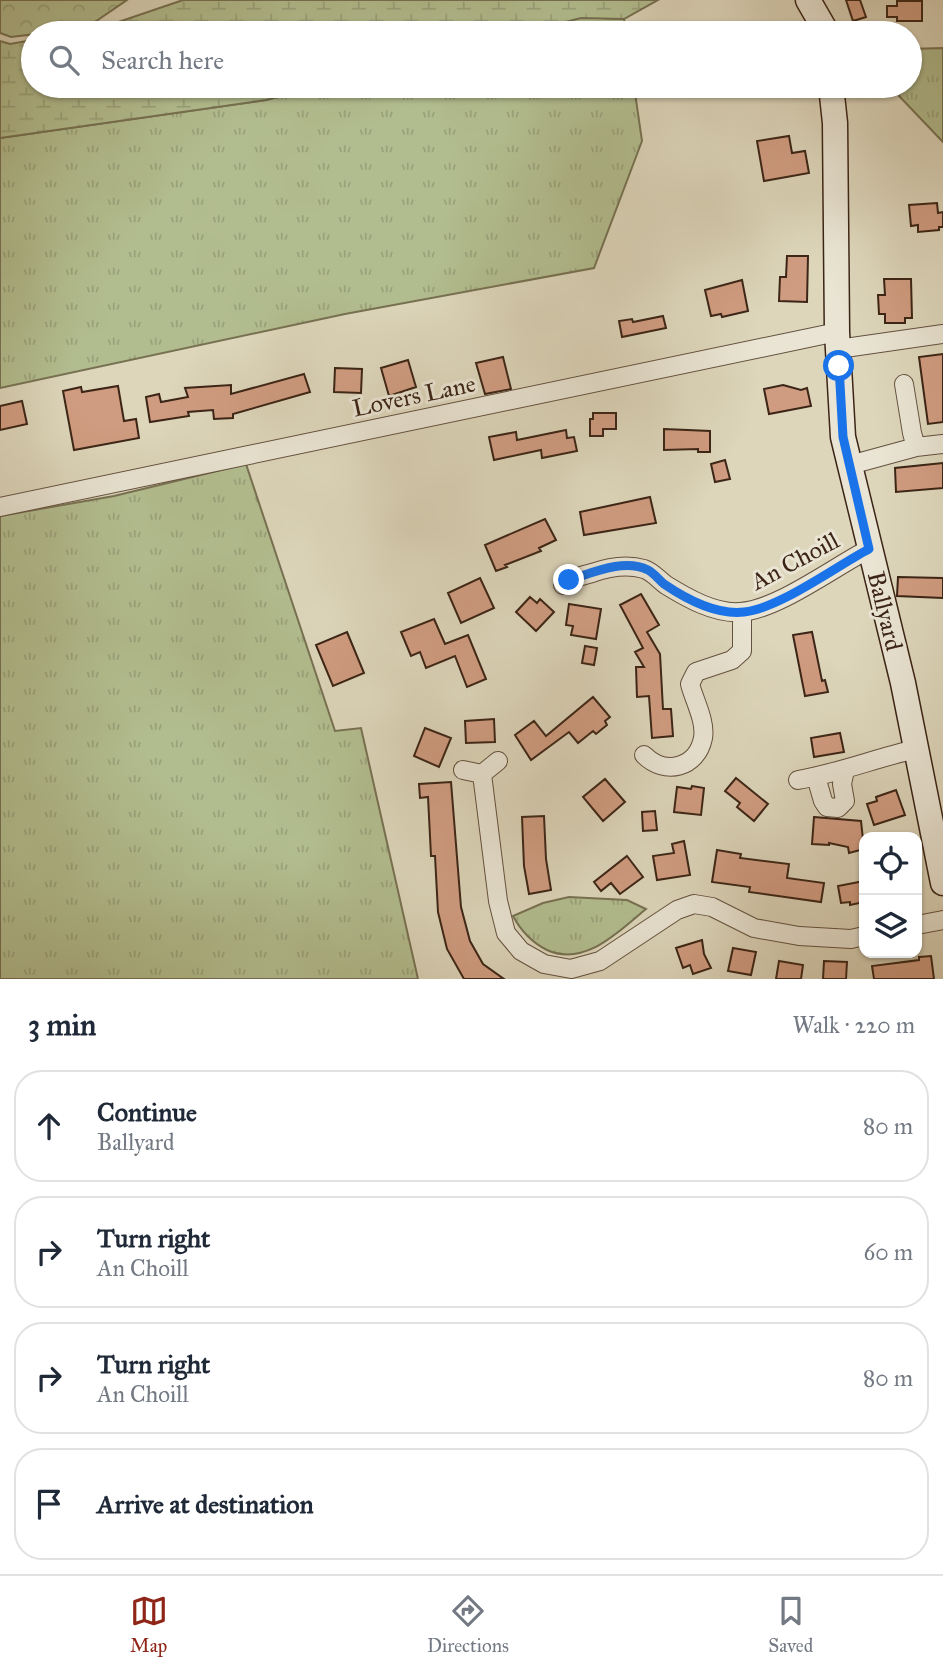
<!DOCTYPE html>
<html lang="en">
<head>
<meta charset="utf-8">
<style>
  :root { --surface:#fff; --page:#f2f2f3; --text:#1f2937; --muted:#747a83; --line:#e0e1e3; --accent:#8f2418 }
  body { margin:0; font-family:"IM FELL Great Primer",serif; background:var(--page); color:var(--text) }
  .controls { position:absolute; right:21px; bottom:21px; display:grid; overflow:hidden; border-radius:14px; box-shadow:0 2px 5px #0004 }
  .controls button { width:63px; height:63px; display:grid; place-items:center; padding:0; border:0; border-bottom:2px solid var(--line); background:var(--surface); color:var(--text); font:35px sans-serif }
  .stop { position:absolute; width:21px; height:21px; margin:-16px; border:5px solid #1a73e8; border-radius:50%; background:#fff }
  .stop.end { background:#1a73e8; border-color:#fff; box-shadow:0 2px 7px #0008 }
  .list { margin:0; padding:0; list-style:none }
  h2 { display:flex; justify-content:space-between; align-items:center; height:91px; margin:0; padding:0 28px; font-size:30px }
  h2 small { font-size:23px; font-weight:400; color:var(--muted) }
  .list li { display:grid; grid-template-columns:46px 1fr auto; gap:21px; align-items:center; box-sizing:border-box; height:112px; margin:0 14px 14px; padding:0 14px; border:2px solid var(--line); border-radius:28px }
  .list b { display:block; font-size:26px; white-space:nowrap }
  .list p { margin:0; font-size:23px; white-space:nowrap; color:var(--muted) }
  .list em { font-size:23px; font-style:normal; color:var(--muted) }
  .icon { flex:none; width:38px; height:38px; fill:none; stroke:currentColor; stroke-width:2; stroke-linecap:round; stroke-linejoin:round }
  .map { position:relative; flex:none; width:943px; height:979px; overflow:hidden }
  .search { position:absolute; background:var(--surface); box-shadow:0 2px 5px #0004; left:21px; right:21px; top:21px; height:77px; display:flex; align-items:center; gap:18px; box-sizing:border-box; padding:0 24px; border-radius:38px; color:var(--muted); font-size:26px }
  .sheet { height:595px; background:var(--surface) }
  nav { display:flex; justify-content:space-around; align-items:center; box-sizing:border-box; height:98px; border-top:2px solid var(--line); background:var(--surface); font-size:19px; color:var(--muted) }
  nav a { display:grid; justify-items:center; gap:4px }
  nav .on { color:var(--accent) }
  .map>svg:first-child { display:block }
  .grass { fill:url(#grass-tufts); stroke:#777152; stroke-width:2 }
  .wetland { fill:url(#wetland-marsh); stroke:#777152; stroke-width:2 }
  .park { fill:url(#park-crowns); stroke:#777152; stroke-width:2 }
  .building { fill:#d09c81; stroke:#3c2516; stroke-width:2 }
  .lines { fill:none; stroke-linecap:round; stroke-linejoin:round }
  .street-casing { stroke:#64513f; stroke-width:20 }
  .secondary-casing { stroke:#3c2516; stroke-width:27 }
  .street { stroke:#e9e4d3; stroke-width:18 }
  .secondary { stroke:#e9e4d3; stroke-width:24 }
  .route { stroke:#1a73e8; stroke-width:9 }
  .labels { text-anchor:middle; stroke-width:6; stroke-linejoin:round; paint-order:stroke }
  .street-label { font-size:24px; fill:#3c2516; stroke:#e9e4d3 }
</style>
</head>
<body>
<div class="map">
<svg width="943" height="979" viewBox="0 0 943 979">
  <defs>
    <pattern id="grass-tufts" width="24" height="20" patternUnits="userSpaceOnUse" patternTransform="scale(1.75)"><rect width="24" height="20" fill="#b2bd8f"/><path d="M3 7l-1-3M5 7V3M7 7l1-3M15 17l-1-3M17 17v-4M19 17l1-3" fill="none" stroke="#9aa27b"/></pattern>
    <pattern id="wetland-marsh" width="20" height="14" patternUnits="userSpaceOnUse" patternTransform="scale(1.75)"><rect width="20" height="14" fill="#b2bd8f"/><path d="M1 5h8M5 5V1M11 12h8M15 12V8" fill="none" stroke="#9aa27b"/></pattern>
    <pattern id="park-crowns" width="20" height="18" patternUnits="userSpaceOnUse" patternTransform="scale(1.75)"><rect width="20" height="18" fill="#b2bd8f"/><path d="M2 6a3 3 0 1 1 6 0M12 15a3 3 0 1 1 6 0" fill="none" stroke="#9aa27b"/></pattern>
  </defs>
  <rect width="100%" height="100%" fill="#ddd6bb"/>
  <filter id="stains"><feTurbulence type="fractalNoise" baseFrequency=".00286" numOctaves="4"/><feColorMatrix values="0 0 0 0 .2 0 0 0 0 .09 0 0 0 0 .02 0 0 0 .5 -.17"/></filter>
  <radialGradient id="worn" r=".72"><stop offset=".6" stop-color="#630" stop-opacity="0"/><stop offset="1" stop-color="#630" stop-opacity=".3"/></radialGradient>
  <path class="grass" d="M 579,17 L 624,19 L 626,33 L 519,33 Z
    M 943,48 L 943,142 L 899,96 L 901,86 L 910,86 L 910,49 Z
    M 320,86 L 634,86 L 642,141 L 594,268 L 345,314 L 0,388 L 0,138 L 266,100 Z
    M 246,464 L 335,731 L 361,728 L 418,979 L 0,979 L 0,516 L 114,496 Z
    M 569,897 L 627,900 L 646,909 C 618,932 585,967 547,950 C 531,942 521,931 513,916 L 543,903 Z"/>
  <path class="wetland" d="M 183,0 L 658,0 L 624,19 L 581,18 L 522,33 L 78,33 L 89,32 Z
    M 33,40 L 33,86 L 321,86 L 266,100 L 0,138 L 0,41 L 10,44 Z"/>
  <path class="park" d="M 0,0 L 127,0 L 86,28 L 11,37 L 0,33 Z"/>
  <path class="building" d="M 846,0 L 860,0 L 866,17 L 853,21 Z
    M 897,1 L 922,1 L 922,21 L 897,21 L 897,17 L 887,17 L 887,6 L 897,6 Z
    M 789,136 L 792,153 L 805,151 L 809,173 L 764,181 L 757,141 Z
    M 937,203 L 938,213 L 943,212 L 943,227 L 939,227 L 939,230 L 918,232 L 918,225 L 911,226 L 909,205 Z
    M 787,256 L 808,256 L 807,302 L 779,301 L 780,277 L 786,277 Z
    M 884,279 L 911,279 L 912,318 L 905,318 L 905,323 L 885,323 L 885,314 L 879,314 L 878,295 L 885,295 Z
    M 742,280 L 748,311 L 722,317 L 721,314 L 711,316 L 705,290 Z
    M 663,316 L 666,328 L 622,337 L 619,321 L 632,319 L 633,322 Z
    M 943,354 L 943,422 L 928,424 L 919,357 Z
    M 503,357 L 511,389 L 485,394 L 476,363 Z
    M 408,360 L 416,387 L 389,396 L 381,368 Z
    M 335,368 L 362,369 L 361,393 L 334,392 Z
    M 304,374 L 310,392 L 233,414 L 233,418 L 214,419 L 213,410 L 188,412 L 189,416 L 150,422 L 146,397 L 159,394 L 161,402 L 188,397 L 185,388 L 231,385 L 231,394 Z
    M 783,385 L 801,390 L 807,388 L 811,406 L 769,414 L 764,389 Z
    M 118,386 L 124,421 L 136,419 L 139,438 L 74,450 L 63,391 L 81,387 L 82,392 Z
    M 22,401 L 27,424 L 0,430 L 0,406 Z
    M 593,413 L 616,413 L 616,429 L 603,429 L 603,436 L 590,436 L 590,419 L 593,419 Z
    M 664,429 L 710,431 L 710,452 L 698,452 L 698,449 L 664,450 Z
    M 566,430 L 567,438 L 574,437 L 577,451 L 542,458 L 541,450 L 494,460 L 489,437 L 516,432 L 517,440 Z
    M 725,460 L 730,479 L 715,482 L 711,464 Z
    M 943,463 L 943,488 L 896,492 L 895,468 Z
    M 650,497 L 656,523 L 584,535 L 580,512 Z
    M 545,519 L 556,540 L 539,548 L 541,551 L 505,565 L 507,567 L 496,571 L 485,545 Z
    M 898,577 L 943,578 L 943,598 L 897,596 Z
    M 480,578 L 494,608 L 461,623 L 448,593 Z
    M 641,594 L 659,625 L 647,632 L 660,654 L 663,709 L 671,709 L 673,736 L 652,738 L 649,696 L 637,697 L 636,667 L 644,667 L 635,652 L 643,648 L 620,605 Z
    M 530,597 L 537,603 L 540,599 L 554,612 L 536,631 L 516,612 Z
    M 569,604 L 601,609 L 596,639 L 571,635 L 573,626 L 566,625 Z
    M 434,619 L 445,644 L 468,635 L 486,679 L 467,687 L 455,656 L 426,668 L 420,652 L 411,656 L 401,632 Z
    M 347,632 L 364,673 L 333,686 L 316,645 Z
    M 812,632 L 822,681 L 825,680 L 828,692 L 805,696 L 793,635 Z
    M 585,646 L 597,648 L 594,665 L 582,663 Z
    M 593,697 L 610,717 L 605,721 L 607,725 L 596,734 L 593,731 L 578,743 L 569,732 L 531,760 L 515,735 L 534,721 L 546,736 Z
    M 494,719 L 495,742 L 466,743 L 465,721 Z
    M 425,728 L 451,738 L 439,767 L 414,756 Z
    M 840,733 L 844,752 L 814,757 L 811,738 Z
    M 736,778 L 768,804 L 754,821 L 737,807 L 740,803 L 725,791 Z
    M 605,779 L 625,802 L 603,821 L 583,797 Z
    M 451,782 L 461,907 L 470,941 L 483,964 L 504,979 L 464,979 L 447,949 L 438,912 L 435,856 L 431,856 L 428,797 L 420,798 L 419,784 Z
    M 692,786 L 704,788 L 701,815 L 674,812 L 677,787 L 691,789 Z
    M 896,790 L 905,815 L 874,825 L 867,804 L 877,801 L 876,797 Z
    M 655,811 L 657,830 L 643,831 L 642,812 Z
    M 544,816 L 546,859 L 551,890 L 529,894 L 524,866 L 522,817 Z
    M 814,817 L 861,821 L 864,849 L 849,853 L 848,847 L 829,843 L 829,845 L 812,844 Z
    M 684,841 L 690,875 L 657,880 L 653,856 L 674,853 L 672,844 Z
    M 717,850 L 741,854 L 740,858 L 789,864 L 787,878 L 824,883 L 821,902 L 749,892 L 750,887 L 712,882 Z
    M 627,856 L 643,877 L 620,894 L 611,883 L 601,891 L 594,882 Z
    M 864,881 L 864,902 L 850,905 L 850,902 L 841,903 L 838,886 Z
    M 702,940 L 704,954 L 711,968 L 693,974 L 690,965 L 683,968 L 676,948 Z
    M 733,948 L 756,952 L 751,975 L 728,971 Z
    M 931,956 L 934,979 L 874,979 L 872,966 L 919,960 L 919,957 Z
    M 779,961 L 803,965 L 801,979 L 776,979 Z
    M 824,961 L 847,962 L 846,979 L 823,979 Z"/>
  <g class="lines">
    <defs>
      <path id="street" d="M 838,349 L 943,334
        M 904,384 L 912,433 L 916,447
        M 850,465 L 916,447 L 943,444
        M 0,507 L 837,332
        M 563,585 C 571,578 581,576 592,573 C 609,567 627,564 644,569 C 653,572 659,580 666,585 C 687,598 715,614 740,612 C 777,610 834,567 869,549
        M 644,755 C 665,776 697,768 703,738 C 706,721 694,700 690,684 L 696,672 L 732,660 L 742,651 L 742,612
        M 463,770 L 482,774 L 498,761
        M 482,774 L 498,901 L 506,933 L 521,951 L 544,964 L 571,969 L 600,961 L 677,910 L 694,904 L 712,907 L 754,928 L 799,936 L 851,939 L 864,936
        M 816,777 L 823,801 L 827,807 L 838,808 L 845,801 L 842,784 L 845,770
        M 798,780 C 839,773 876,758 916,749
        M 917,925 L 943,920"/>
      <path id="secondary" d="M 808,0 L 827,33
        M 831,86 L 835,123 L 837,332 L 843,437 L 903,683 L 943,883"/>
    </defs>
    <use href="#street" class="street-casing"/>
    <use href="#secondary" class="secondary-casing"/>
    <use href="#street" class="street"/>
    <use href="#secondary" class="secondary"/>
  </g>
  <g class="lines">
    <path class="route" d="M 569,580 C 592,573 624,558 648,570 C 654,573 659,580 664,584 C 686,599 717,615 744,612 C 780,608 835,567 869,549 L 843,437 L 839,366"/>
  </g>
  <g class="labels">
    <g class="street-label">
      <text transform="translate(414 396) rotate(-12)" y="8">Lovers Lane</text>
      <text transform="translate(795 561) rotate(-28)" y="8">An Choill</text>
      <text transform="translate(885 611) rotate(76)" y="8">Ballyard</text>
    </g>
  </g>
  <rect width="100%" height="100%" filter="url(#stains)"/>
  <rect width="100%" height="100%" fill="url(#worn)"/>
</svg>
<div class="controls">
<button><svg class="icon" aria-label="locate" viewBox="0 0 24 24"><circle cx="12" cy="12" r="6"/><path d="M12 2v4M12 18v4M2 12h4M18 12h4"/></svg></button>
<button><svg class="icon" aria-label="layers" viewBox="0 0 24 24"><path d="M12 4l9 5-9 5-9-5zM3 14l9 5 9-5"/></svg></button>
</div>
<div class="stop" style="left:839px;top:366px"></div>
<div class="stop end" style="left:569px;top:580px"></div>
<div class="search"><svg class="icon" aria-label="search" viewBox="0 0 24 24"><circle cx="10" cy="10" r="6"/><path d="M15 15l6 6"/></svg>Search here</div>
</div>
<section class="sheet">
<h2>3 min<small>Walk · 220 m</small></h2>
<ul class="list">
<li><svg class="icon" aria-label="ahead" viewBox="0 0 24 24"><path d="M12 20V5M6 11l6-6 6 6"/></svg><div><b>Continue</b><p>Ballyard</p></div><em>80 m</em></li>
<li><svg class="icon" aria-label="right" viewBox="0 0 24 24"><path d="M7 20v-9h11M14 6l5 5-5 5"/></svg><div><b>Turn right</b><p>An Choill</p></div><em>60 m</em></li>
<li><svg class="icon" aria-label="right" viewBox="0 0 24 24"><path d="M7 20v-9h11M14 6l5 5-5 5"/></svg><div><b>Turn right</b><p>An Choill</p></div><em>80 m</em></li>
<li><svg class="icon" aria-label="arrive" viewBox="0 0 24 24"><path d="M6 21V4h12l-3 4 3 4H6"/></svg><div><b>Arrive at destination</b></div></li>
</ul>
</section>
<nav>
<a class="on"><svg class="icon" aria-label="map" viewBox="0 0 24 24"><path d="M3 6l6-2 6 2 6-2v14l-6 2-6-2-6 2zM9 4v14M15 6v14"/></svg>Map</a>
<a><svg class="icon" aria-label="directions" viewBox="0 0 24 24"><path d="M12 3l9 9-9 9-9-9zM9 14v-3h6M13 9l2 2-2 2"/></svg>Directions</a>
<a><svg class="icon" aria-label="saved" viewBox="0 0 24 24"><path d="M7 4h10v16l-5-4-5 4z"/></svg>Saved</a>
</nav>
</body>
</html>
